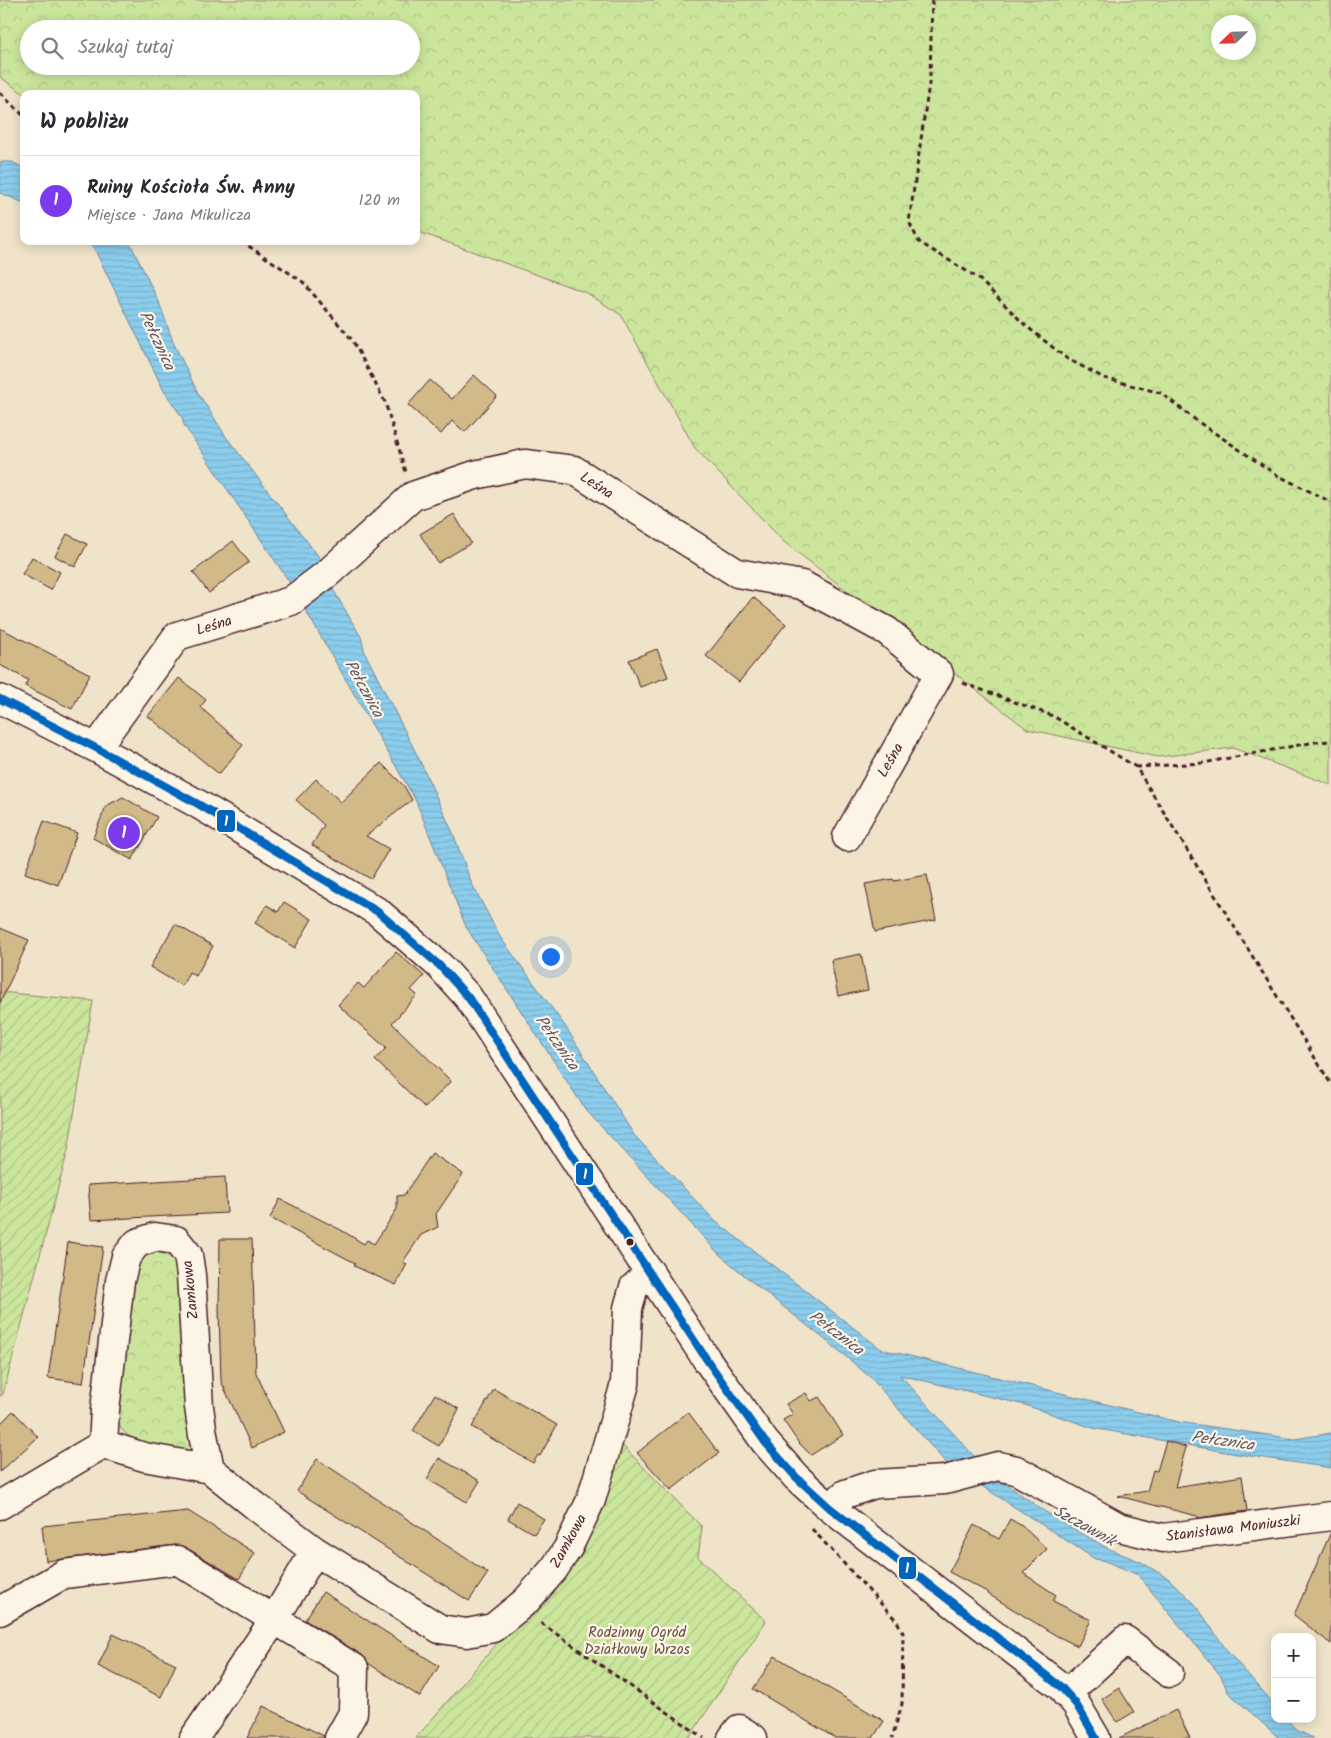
<!DOCTYPE html>
<html lang="pl">
<head>
<meta charset="utf-8">
<style>
  :root { --surface:#fff; --page:#f7f7f7; --text:#2b2b33; --muted:#7c7c81; --line:#e1e1e2; --accent:#7c3aed }
  body { margin:0; font-family:Kalam,sans-serif; background:var(--page); color:var(--text) }
  .controls { position:absolute; right:15px; bottom:15px; display:grid; overflow:hidden; border-radius:10px; box-shadow:0 2px 12px #0003 }
  .controls button { width:45px; height:45px; display:grid; place-items:center; padding:0; border:0; border-bottom:1px solid var(--line); background:var(--surface); color:var(--text); font:25px sans-serif }
  .compass { position:absolute; left:1211px; top:15px; width:45px; height:45px; border-radius:50%; background:var(--surface); box-shadow:0 2px 12px #0003; rotate:247deg }
  .you { position:absolute; left:550px; top:956px; width:18px; height:18px; margin:-12px; border:4px solid #fff; border-radius:50%; background:#1a73e8; box-shadow:0 0 0 8px #1a73e833 }
  .badge { display:grid; place-items:center; width:32px; height:32px; border-radius:50%; background:var(--accent); color:#fff; font-size:16px; font-weight:700 }
  .pin { position:absolute; translate:-50% -50%; border:2px solid #fff; box-shadow:0 1px 5px #0006 }
  .list { margin:0; padding:0; list-style:none }
  h2 { display:flex; justify-content:space-between; align-items:center; height:65px; margin:0; padding:0 20px; font-size:21px }
  h2 small { font-size:16px; font-weight:400; color:var(--muted) }
  .list li { display:grid; grid-template-columns:32px 1fr auto; gap:15px; align-items:center; box-sizing:border-box; height:90px; padding:0 20px; border-top:1px solid var(--line) }
  .list b { display:block; font-size:19px; white-space:nowrap }
  .list p { margin:0; font-size:16px; white-space:nowrap; color:var(--muted) }
  .list em { font-size:16px; font-style:normal; color:var(--muted) }
  .icon { flex:none; width:28px; height:28px; fill:none; stroke:currentColor; stroke-width:2; stroke-linecap:round; stroke-linejoin:round }
  .map { position:relative; flex:none; width:1331px; height:1738px; overflow:hidden }
  .search { position:absolute; background:var(--surface); box-shadow:0 2px 12px #0003; left:20px; top:20px; width:400px; height:55px; display:flex; align-items:center; gap:12px; box-sizing:border-box; padding:0 18px; border-radius:28px; color:var(--muted); font-size:19px }
  .panel { position:absolute; background:var(--surface); box-shadow:0 2px 12px #0003; left:20px; top:90px; width:400px; height:155px; border-radius:10px }
  .map>svg:first-child { display:block }
  .forest { fill:url(#forest-crowns); stroke:#8a8264; fill-rule:evenodd }
  .garden { fill:url(#garden-furrows); stroke:#8a8264 }
  .water { fill:url(#water-rules); stroke:#71879f }
  .building { fill:#d1b988; stroke:#4a1f2b }
  .lines { fill:none; stroke-linecap:round; stroke-linejoin:round }
  .minor-casing { stroke:#4a1f2b; stroke-width:31 }
  .path { stroke:#4a1f2b; stroke-width:3; stroke-dasharray:5 4; stroke-linecap:butt }
  .minor { stroke:#fcf5e5; stroke-width:28 }
  .bus-1-casing { stroke:#fcf5e5; stroke-width:11 }
  .bus-1 { stroke:#0065bd; stroke-width:8 }
  .bus-dot { fill:#4a1f2b; stroke:#fcf5e5; stroke-width:2 }
  .labels { text-anchor:middle; stroke-width:4.5; stroke-linejoin:round; paint-order:stroke }
  .street-label { font-size:15px; fill:#4a1f2b; stroke:#fcf5e5 }
  .park-label { font-size:15px; fill:#6a5147; stroke:#fcf5e5 }
  .water-label { font-size:16px; font-style:italic; fill:#5e5365; stroke:#fcf5e5 }
  .line-badge { stroke:#fcf5e5; stroke-width:2 }
  .badge-label { font-size:14px; text-anchor:middle; font-weight:bold; fill:#fff }
</style>
</head>
<body>
<div class="map">
<svg width="1331" height="1738" viewBox="0 0 1331 1738">
  <defs>
    <pattern id="forest-crowns" width="20" height="18" patternUnits="userSpaceOnUse" patternTransform="scale(1.25)"><rect width="20" height="18" fill="#cbe69c"/><path d="M2 6a3 3 0 1 1 6 0M12 15a3 3 0 1 1 6 0" fill="none" stroke="#b0c587"/></pattern>
    <pattern id="garden-furrows" width="10" height="10" patternUnits="userSpaceOnUse" patternTransform="scale(1.25)"><rect width="10" height="10" fill="#cbe69c"/><path d="M-1 1l2-2M0 10L10 0M9 11l2-2" fill="none" stroke="#b0c587"/></pattern>
    <pattern id="water-rules" width="6" height="5" patternUnits="userSpaceOnUse" patternTransform="scale(1.25)"><rect width="6" height="5" fill="#8bcdec"/><path d="M0 2.5h6" fill="none" stroke="#79b0cb"/></pattern>
  </defs>
  <rect width="100%" height="100%" fill="#efe3c9"/>
  <filter id="ink" filterUnits="userSpaceOnUse"><feTurbulence type="fractalNoise" baseFrequency=".02" numOctaves="2"/><feDisplacementMap in="SourceGraphic" scale="10" xChannelSelector="R" yChannelSelector="G"/><feConvolveMatrix kernelMatrix="1 2 1 2 8 2 1 2 1" color-interpolation-filters="sRGB"/></filter>
  <g filter="url(#ink)">
    <path class="forest" d="M 0,0 L 1331,0 L 1331,785 L 1233,748 L 1158,757 L 1027,729 L 784,542 L 695,448 L 621,315 L 587,293 L 416,231 L 416,94 L 24,94 L 0,77 ZM 1218,22 L 1248,22 L 1248,52 L 1218,52 ZM 29,29 L 411,29 L 411,66 L 29,66 Z
      M 158,1252 L 171,1257 L 184,1274 L 193,1445 L 189,1452 L 178,1455 L 132,1439 L 122,1430 L 115,1418 L 134,1268 L 143,1257 Z"/>
    <path class="garden" d="M 0,992 L 93,1001 L 68,1150 L 3,1394 L 0,1396 Z
      M 620,1443 L 702,1527 L 698,1557 L 766,1621 L 689,1738 L 416,1738 L 500,1640 L 535,1608 Z"/>
    <path class="water" d="M 0,162 L 12,162 L 24,168 L 24,203 L 0,193 Z
      M 85,241 L 129,241 L 159,302 L 173,342 L 198,393 L 227,438 L 319,557 L 331,586 L 361,637 L 365,653 L 418,757 L 453,833 L 471,882 L 500,937 L 565,1026 L 634,1135 L 715,1221 L 881,1349 L 1179,1422 L 1295,1439 L 1331,1433 L 1331,1468 L 1237,1454 L 1093,1428 L 1025,1405 L 900,1375 L 973,1455 L 999,1479 L 1044,1511 L 1107,1548 L 1141,1562 L 1169,1579 L 1195,1604 L 1228,1652 L 1275,1705 L 1275,1719 L 1287,1719 L 1296,1730 L 1313,1738 L 1279,1738 L 1228,1692 L 1221,1676 L 1138,1575 L 1105,1561 L 1095,1559 L 946,1463 L 871,1378 L 838,1350 L 756,1285 L 719,1254 L 585,1109 L 466,927 L 416,801 L 288,580 L 184,425 L 182,417 L 164,391 L 94,248 Z"/>
    <path class="building" d="M 474,375 L 497,396 L 465,432 L 452,421 L 441,434 L 408,405 L 430,380 L 452,399 Z
      M 454,514 L 471,543 L 438,563 L 420,534 Z
      M 67,534 L 87,544 L 75,567 L 55,556 Z
      M 233,541 L 249,562 L 209,593 L 193,572 Z
      M 32,557 L 60,572 L 51,590 L 22,574 Z
      M 753,597 L 786,624 L 739,682 L 706,656 Z
      M 0,628 L 90,674 L 72,709 L 25,686 L 28,680 L 0,665 Z
      M 657,649 L 668,677 L 640,687 L 629,660 Z
      M 179,678 L 206,700 L 200,707 L 243,745 L 219,774 L 148,716 Z
      M 381,763 L 404,786 L 412,800 L 366,836 L 389,849 L 371,879 L 312,845 L 324,825 L 296,800 L 316,779 L 341,802 Z
      M 123,797 L 157,817 L 132,860 L 93,838 L 106,806 Z
      M 44,821 L 77,833 L 58,885 L 25,873 Z
      M 927,875 L 936,920 L 875,932 L 865,884 L 893,879 L 894,881 Z
      M 284,902 L 312,919 L 295,948 L 255,923 L 267,905 L 278,912 Z
      M 175,924 L 213,946 L 196,976 L 189,972 L 182,986 L 150,967 Z
      M 0,928 L 29,940 L 0,1003 Z
      M 396,952 L 424,976 L 411,990 L 417,995 L 392,1023 L 451,1081 L 425,1108 L 375,1060 L 386,1048 L 338,1005 L 358,983 L 364,988 Z
      M 861,954 L 868,990 L 838,996 L 831,960 Z
      M 432,1153 L 463,1174 L 436,1214 L 438,1227 L 421,1235 L 403,1262 L 407,1264 L 396,1285 L 354,1266 L 355,1263 L 270,1218 L 280,1199 L 341,1230 L 364,1244 L 367,1240 L 374,1244 L 397,1209 L 397,1196 L 404,1195 Z
      M 225,1177 L 227,1213 L 91,1220 L 88,1185 Z
      M 220,1239 L 252,1239 L 256,1373 L 284,1432 L 252,1448 L 221,1381 L 219,1309 Z
      M 68,1242 L 103,1247 L 83,1383 L 48,1378 Z
      M 494,1389 L 557,1425 L 540,1456 L 538,1455 L 533,1463 L 472,1427 Z
      M 806,1393 L 811,1401 L 819,1397 L 843,1435 L 811,1455 L 798,1442 L 783,1420 L 793,1414 L 786,1404 Z
      M 435,1394 L 459,1409 L 439,1446 L 413,1431 Z
      M 13,1411 L 38,1437 L 0,1472 L 0,1424 Z
      M 688,1412 L 719,1453 L 671,1490 L 637,1453 Z
      M 1166,1441 L 1186,1447 L 1175,1487 L 1242,1476 L 1247,1511 L 1198,1518 L 1197,1516 L 1118,1496 L 1147,1491 L 1153,1470 L 1157,1471 Z
      M 439,1458 L 480,1481 L 467,1502 L 427,1479 Z
      M 317,1459 L 488,1573 L 469,1601 L 297,1491 Z
      M 517,1502 L 544,1519 L 534,1534 L 508,1519 Z
      M 188,1511 L 255,1553 L 239,1579 L 185,1547 L 176,1545 L 46,1561 L 42,1526 Z
      M 1010,1519 L 1022,1526 L 1047,1549 L 1023,1573 L 1056,1595 L 1053,1601 L 1091,1620 L 1078,1646 L 1057,1636 L 988,1594 L 989,1593 L 949,1572 L 974,1525 L 999,1539 Z
      M 1331,1532 L 1331,1644 L 1294,1615 Z
      M 323,1592 L 439,1666 L 420,1697 L 368,1663 L 362,1655 L 305,1620 Z
      M 113,1634 L 176,1664 L 161,1697 L 98,1666 Z
      M 775,1656 L 884,1721 L 873,1738 L 835,1738 L 753,1689 Z
      M 1119,1688 L 1134,1712 L 1117,1722 L 1102,1699 Z
      M 263,1706 L 324,1736 L 323,1738 L 247,1738 Z
      M 1176,1710 L 1190,1738 L 1119,1738 Z"/>
    <g class="lines">
      <defs>
        <path id="minor" d="M 0,699 L 96,748 L 198,804 L 378,912 L 440,966 L 468,997 L 707,1360 L 765,1442 L 796,1477 L 830,1508 L 1061,1687 L 1076,1704 L 1096,1738
          M 96,748 L 177,636 L 291,601 L 328,573 L 413,496 L 475,475 L 525,464 L 574,470 L 737,573 L 802,585 L 887,631 L 939,674 L 847,837
          M 103,1444 L 144,1457 L 210,1469
          M 0,1505 L 103,1444 L 105,1410 L 120,1281 L 126,1257 L 137,1243 L 155,1237 L 176,1240 L 188,1255 L 191,1275 L 199,1407 L 203,1435 L 210,1469 L 258,1508 L 315,1551 L 440,1629 L 467,1633 L 493,1628 L 526,1601 L 554,1569 L 568,1548 L 591,1500 L 625,1384 L 628,1308 L 634,1287 L 650,1272
          M 830,1508 L 845,1494 L 875,1484 L 945,1480 L 998,1466 L 1016,1470 L 1119,1527 L 1163,1538 L 1331,1516
          M 0,1611 L 64,1574 L 177,1560 L 354,1668 L 353,1713 L 339,1738
          M 1066,1694 L 1125,1640 L 1169,1673
          M 194,1738 L 274,1620 L 315,1551
          M 732,1738 L 739,1729 L 753,1738"/>
      </defs>
      <use href="#minor" class="minor-casing"/>
      <path class="path" d="M 932,0 L 930,77 L 909,222 L 919,242 L 978,278 L 1025,325 L 1066,358 L 1104,378 L 1161,393 L 1197,421 L 1277,475 L 1331,502
        M 0,93 L 24,116
        M 241,241 L 303,282 L 353,341 L 385,402 L 406,472
        M 963,683 L 1053,716 L 1136,767 L 1331,1084
        M 1136,767 L 1203,763 L 1315,742 L 1331,741
        M 812,1529 L 897,1621 L 903,1633 L 902,1704 L 892,1738
        M 541,1623 L 704,1738"/>
      <use href="#minor" class="minor"/>
      <defs>
        <path id="bus-1" d="M 0,699 L 96,748 L 198,804 L 378,912 L 440,966 L 468,997 L 707,1360 L 765,1442 L 796,1477 L 830,1508 L 1061,1687 L 1076,1704 L 1096,1738"/>
      </defs>
      <use href="#bus-1" class="bus-1-casing"/>
      <use href="#bus-1" class="bus-1"/>
    </g>
  </g>
  <circle class="bus-dot" cx="630" cy="1242" r="4.5"/>
  <g class="labels">
    <g class="street-label">
      <text transform="translate(597 485) rotate(33)" y="5">Leśna</text>
      <text transform="translate(214 625) rotate(-17)" y="5">Leśna</text>
      <text transform="translate(890 760) rotate(-60)" y="5">Leśna</text>
      <text transform="translate(190 1290) rotate(-96)" y="5">Zamkowa</text>
      <text transform="translate(1233 1528) rotate(-7)" y="5">Stanisława Moniuszki</text>
      <text transform="translate(568 1541) rotate(-61)" y="5">Zamkowa</text>
    </g>
    <g class="park-label">
      <text x="637" y="1637">Rodzinny Ogród<tspan x="637" dy="17">Działkowy Wrzos</tspan></text>
    </g>
    <g class="water-label">
      <text transform="translate(158 340) rotate(65)" y="6">Pełcznica</text>
      <text transform="translate(365 688) rotate(61)" y="6">Pełcznica</text>
      <text transform="translate(558 1042) rotate(55)" y="6">Pełcznica</text>
      <text transform="translate(837 1332) rotate(37)" y="6">Pełcznica</text>
      <text transform="translate(1223 1440) rotate(8)" y="6">Pełcznica</text>
      <text transform="translate(1085 1525) rotate(29)" y="6">Szczawnik</text>
    </g>
  </g>
  <g class="line-badge">
    <rect x="216" y="809" width="20" height="24" rx="5" fill="#0065bd"/>
    <rect x="575" y="1162" width="19" height="24" rx="5" fill="#0065bd"/>
    <rect x="898" y="1556" width="19" height="24" rx="5" fill="#0065bd"/>
  </g>
  <g class="badge-label">
    <text x="226" y="826">1</text>
    <text x="585" y="1179">1</text>
    <text x="907" y="1573">1</text>
  </g>
</svg>
<div class="controls">
<button>+</button>
<button>−</button>
</div>
<svg class="compass" viewBox="-18 -18 36 36"><path d="M0-13l5 13h-10z" fill="#e53935"/><path d="M0 13l5-13h-10z" fill="#7c7c81"/></svg>
<div class="you"></div>
<div class="pin badge" style="left:124px;top:833px">1</div>
<div class="search"><svg class="icon" aria-label="search" viewBox="0 0 24 24"><circle cx="10" cy="10" r="6"/><path d="M15 15l6 6"/></svg>Szukaj tutaj</div>
<section class="panel">
<h2>W pobliżu<small></small></h2>
<ul class="list">
<li><span class="badge">1</span><div><b>Ruiny Kościoła Św. Anny</b><p>Miejsce · Jana Mikulicza</p></div><em>120 m</em></li>
</ul>
</section>
</div>
</body>
</html>
